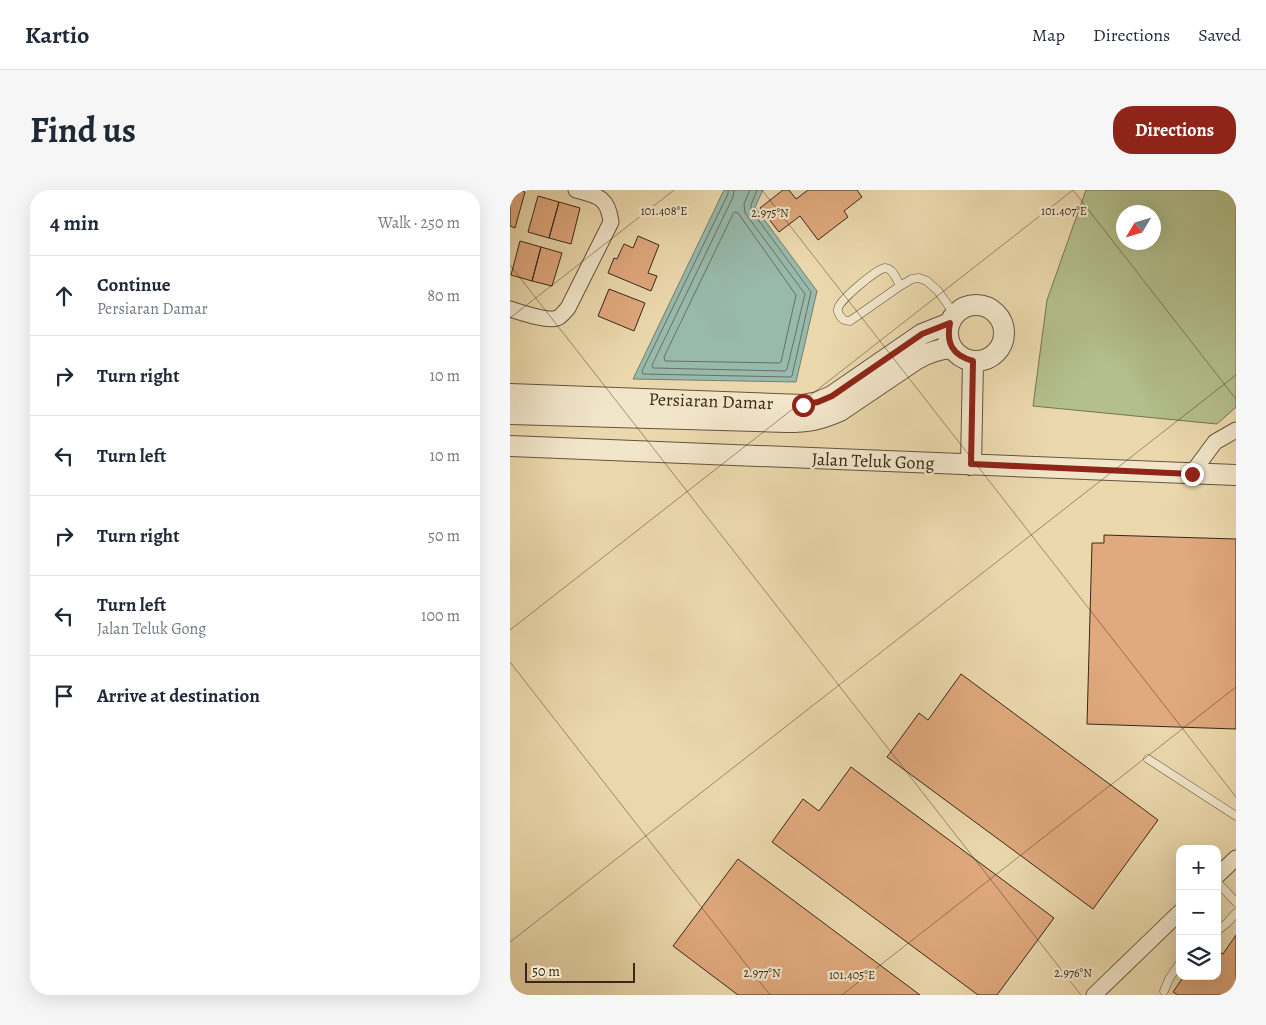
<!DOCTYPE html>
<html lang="en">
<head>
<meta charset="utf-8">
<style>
  :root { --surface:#fff; --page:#f6f6f7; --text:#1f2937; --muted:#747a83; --line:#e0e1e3; --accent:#8f2418 }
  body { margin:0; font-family:Alegreya,serif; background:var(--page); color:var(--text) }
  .controls { position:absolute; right:15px; bottom:15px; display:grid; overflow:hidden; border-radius:10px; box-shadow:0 5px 20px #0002 }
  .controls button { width:45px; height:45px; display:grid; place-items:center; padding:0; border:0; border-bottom:1px solid var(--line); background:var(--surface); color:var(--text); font:25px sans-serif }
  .compass { position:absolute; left:606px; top:15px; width:45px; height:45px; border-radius:50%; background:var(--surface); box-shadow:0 5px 20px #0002; rotate:232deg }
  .scale { position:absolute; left:15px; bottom:12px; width:110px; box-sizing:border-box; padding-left:5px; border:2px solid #3a2718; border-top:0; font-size:14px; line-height:18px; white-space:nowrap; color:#3a2718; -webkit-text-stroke:4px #f2e6ca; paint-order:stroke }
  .stop { position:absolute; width:15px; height:15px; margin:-11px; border:4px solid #8f2418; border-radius:50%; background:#fff }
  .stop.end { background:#8f2418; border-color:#fff; box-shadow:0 1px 5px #0008 }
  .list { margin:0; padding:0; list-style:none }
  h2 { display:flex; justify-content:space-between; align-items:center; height:65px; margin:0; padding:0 20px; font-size:21px }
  h2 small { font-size:16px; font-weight:400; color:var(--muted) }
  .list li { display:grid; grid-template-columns:32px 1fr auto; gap:15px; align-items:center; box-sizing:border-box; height:80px; padding:0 20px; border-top:1px solid var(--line) }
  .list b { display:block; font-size:19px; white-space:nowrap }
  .list p { margin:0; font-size:16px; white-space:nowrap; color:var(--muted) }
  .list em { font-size:16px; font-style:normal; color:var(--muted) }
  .icon { flex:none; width:28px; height:28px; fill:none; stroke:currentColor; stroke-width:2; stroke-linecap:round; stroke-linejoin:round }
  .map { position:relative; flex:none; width:726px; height:805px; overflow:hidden; border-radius:20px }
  header { display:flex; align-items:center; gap:30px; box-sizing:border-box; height:70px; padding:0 25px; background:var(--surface); border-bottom:1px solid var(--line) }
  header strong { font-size:24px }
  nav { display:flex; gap:28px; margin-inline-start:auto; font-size:18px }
  .intro { display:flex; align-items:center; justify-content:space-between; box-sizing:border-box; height:120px; padding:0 30px }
  h1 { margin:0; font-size:35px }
  .button { padding:12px 22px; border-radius:20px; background:var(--accent); color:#fff; font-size:18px; font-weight:700 }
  main { display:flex; gap:30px; padding:0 30px }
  aside { flex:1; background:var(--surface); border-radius:20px; box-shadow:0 5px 20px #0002 }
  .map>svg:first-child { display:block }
  .green { fill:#b3c08d; stroke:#767452; fill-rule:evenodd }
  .water { fill:#98baac; stroke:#727f71 }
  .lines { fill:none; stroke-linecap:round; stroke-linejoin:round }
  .shore { stroke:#697062; stroke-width:1 }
  .building { fill:#e0a97e; stroke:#3a2718 }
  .service-casing { stroke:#66543d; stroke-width:9 }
  .minor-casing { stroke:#66543d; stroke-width:17 }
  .tertiary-casing { stroke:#66543d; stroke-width:22 }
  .service { stroke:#f2e6ca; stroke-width:8 }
  .minor { stroke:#f2e6ca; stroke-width:15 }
  .tertiary { stroke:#f2e6ca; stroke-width:20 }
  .route { stroke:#8f2418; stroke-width:6 }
  .ticks { fill:none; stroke:#3a2718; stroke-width:1; stroke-opacity:0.45 }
  .labels { text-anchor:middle; stroke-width:4.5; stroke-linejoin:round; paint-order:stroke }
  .street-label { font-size:18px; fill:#3a2718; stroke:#f2e6ca }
  .ticks-label { font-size:12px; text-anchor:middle; fill:#3a2718; stroke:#f2e6ca; stroke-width:4.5; stroke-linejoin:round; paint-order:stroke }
</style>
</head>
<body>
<header>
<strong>Kartio</strong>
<nav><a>Map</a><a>Directions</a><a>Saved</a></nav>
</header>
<div class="intro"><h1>Find us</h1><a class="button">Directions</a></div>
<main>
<aside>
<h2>4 min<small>Walk · 250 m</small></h2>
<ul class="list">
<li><svg class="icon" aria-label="ahead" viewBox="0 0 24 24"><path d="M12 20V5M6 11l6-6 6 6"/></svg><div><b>Continue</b><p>Persiaran Damar</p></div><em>80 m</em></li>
<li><svg class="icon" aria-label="right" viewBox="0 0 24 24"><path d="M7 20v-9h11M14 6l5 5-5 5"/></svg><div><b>Turn right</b></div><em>10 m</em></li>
<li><svg class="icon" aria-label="left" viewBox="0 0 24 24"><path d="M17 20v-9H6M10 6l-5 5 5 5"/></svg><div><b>Turn left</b></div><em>10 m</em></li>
<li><svg class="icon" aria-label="right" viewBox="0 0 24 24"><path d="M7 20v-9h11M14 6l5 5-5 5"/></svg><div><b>Turn right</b></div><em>50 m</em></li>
<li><svg class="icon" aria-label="left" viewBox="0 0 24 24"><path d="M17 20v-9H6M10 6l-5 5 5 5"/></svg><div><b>Turn left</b><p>Jalan Teluk Gong</p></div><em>100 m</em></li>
<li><svg class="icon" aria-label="arrive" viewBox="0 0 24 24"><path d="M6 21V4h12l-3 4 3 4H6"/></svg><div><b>Arrive at destination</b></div></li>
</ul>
</aside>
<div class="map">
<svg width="726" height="805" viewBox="0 0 726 805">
  <rect width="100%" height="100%" fill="#ebd9ad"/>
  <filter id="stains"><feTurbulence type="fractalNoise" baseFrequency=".004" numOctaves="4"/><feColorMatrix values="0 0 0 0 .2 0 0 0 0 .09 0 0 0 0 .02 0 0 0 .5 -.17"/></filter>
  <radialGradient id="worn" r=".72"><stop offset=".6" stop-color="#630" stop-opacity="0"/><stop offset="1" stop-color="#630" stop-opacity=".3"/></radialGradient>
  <path class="green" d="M 576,0 L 726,0 L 726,217 L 707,234 L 523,216 L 537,110 ZM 614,22 L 644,22 L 644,52 L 614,52 Z"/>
  <path class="water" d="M 214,0 L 253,0 L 245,17 L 307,101 L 286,192 L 123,189 Z"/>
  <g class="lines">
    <path class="shore" d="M 218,0 L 218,4 L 132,181 L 133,184 L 280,187 L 282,186 L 301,102 L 241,20 L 241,15 L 247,0
      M 224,0 L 223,7 L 142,175 L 143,178 L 275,181 L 277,179 L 295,104 L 235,23 L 234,14 L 240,0
      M 225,22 L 228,23 L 286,105 L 271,172 L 269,173 L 155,171 L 154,167 L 223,24 Z"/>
  </g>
  <path class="building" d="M 0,0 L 9,0 L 15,2 L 5,38 L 0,36 Z
    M 273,0 L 279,0 L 286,9 L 298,0 L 347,0 L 352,7 L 334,21 L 338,27 L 308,50 L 290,26 L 269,42 L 250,18 Z
    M 28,6 L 49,12 L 39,48 L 18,42 Z
    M 49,12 L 70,18 L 61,54 L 39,48 Z
    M 128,46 L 149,55 L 138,83 L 147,86 L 141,101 L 98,83 L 104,68 L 107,69 L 114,54 L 123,58 Z
    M 10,51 L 31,57 L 22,91 L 1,85 Z
    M 31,57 L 52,63 L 42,96 L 22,91 Z
    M 99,99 L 135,113 L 124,141 L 88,126 Z
    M 594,345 L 726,349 L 726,539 L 577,534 L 582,353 L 594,353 Z
    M 451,484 L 648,630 L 583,719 L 377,567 L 409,523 L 418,530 Z
    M 341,577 L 544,728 L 487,805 L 468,805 L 262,652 L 293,609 L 309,621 Z
    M 228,669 L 410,805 L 228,805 L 163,756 Z
    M 726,745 L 726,805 L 668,805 L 663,802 L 674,786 L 707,786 L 707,761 L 713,764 Z"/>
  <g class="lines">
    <defs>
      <path id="service" d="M 390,96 C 387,90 383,78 375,78 C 367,79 329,110 328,119 C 327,121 329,124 330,126 C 333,130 335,131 340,131 L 390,96 L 402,89 L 409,88 L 417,91 L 428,101 L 445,125
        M 638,569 L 726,626
        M 707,692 L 726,712
        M 707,741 L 717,733 L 726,723
        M 654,801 L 659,789 L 670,773"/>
      <path id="minor" d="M 0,119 C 10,122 38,132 47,128 C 51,127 55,121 58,118 L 101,32 C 98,7 88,6 66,0
        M 682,283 L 705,252 L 726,240
        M 707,686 L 726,668
        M 584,805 L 670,722"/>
      <path id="tertiary" d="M438 143a28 28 0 1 1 56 0a28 28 0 1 1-56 0Z
        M 0,204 L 293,215 L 308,212 L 322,206 L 412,144 L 440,133
        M 0,224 L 276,232 C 298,232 310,230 330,221 L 407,169 C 419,162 429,159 442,158
        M 0,256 L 726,285
        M 461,275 L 463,171"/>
    </defs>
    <use href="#service" class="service-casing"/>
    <use href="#minor" class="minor-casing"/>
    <use href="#tertiary" class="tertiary-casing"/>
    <use href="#service" class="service"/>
    <use href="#minor" class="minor"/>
    <use href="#tertiary" class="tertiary"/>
  </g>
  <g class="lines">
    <path class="route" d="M 293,215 L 308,212 L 322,206 L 412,144 L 440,133 C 436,153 442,165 463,171 L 461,274 L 682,284"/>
  </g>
  <path class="ticks" d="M 252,0 L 726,607M 563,0 L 726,209M 0,75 L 571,805M 0,128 L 164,0M 0,440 L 563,0M 0,472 L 260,805M 0,752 L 726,185M 332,805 L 726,497"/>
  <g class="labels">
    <g class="street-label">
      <text transform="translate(201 211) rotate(2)" y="6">Persiaran Damar</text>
      <text transform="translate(363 271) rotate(2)" y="6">Jalan Teluk Gong</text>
    </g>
  </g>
  <g class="ticks-label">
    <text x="154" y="25">101.408°E</text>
    <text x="554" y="25">101.407°E</text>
    <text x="260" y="27">2.975°N</text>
    <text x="252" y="787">2.977°N</text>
    <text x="563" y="787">2.976°N</text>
    <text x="342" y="789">101.405°E</text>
  </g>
  <rect width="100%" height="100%" filter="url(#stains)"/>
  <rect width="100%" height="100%" fill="url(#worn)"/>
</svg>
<div class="controls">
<button>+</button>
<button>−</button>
<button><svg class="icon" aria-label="layers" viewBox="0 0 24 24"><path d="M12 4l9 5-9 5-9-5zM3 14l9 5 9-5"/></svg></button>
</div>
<svg class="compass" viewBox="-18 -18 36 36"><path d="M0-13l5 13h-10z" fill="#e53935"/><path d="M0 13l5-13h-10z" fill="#747a83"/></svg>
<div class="scale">50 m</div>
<div class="stop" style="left:293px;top:215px"></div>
<div class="stop end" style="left:682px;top:284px"></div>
</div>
</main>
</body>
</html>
